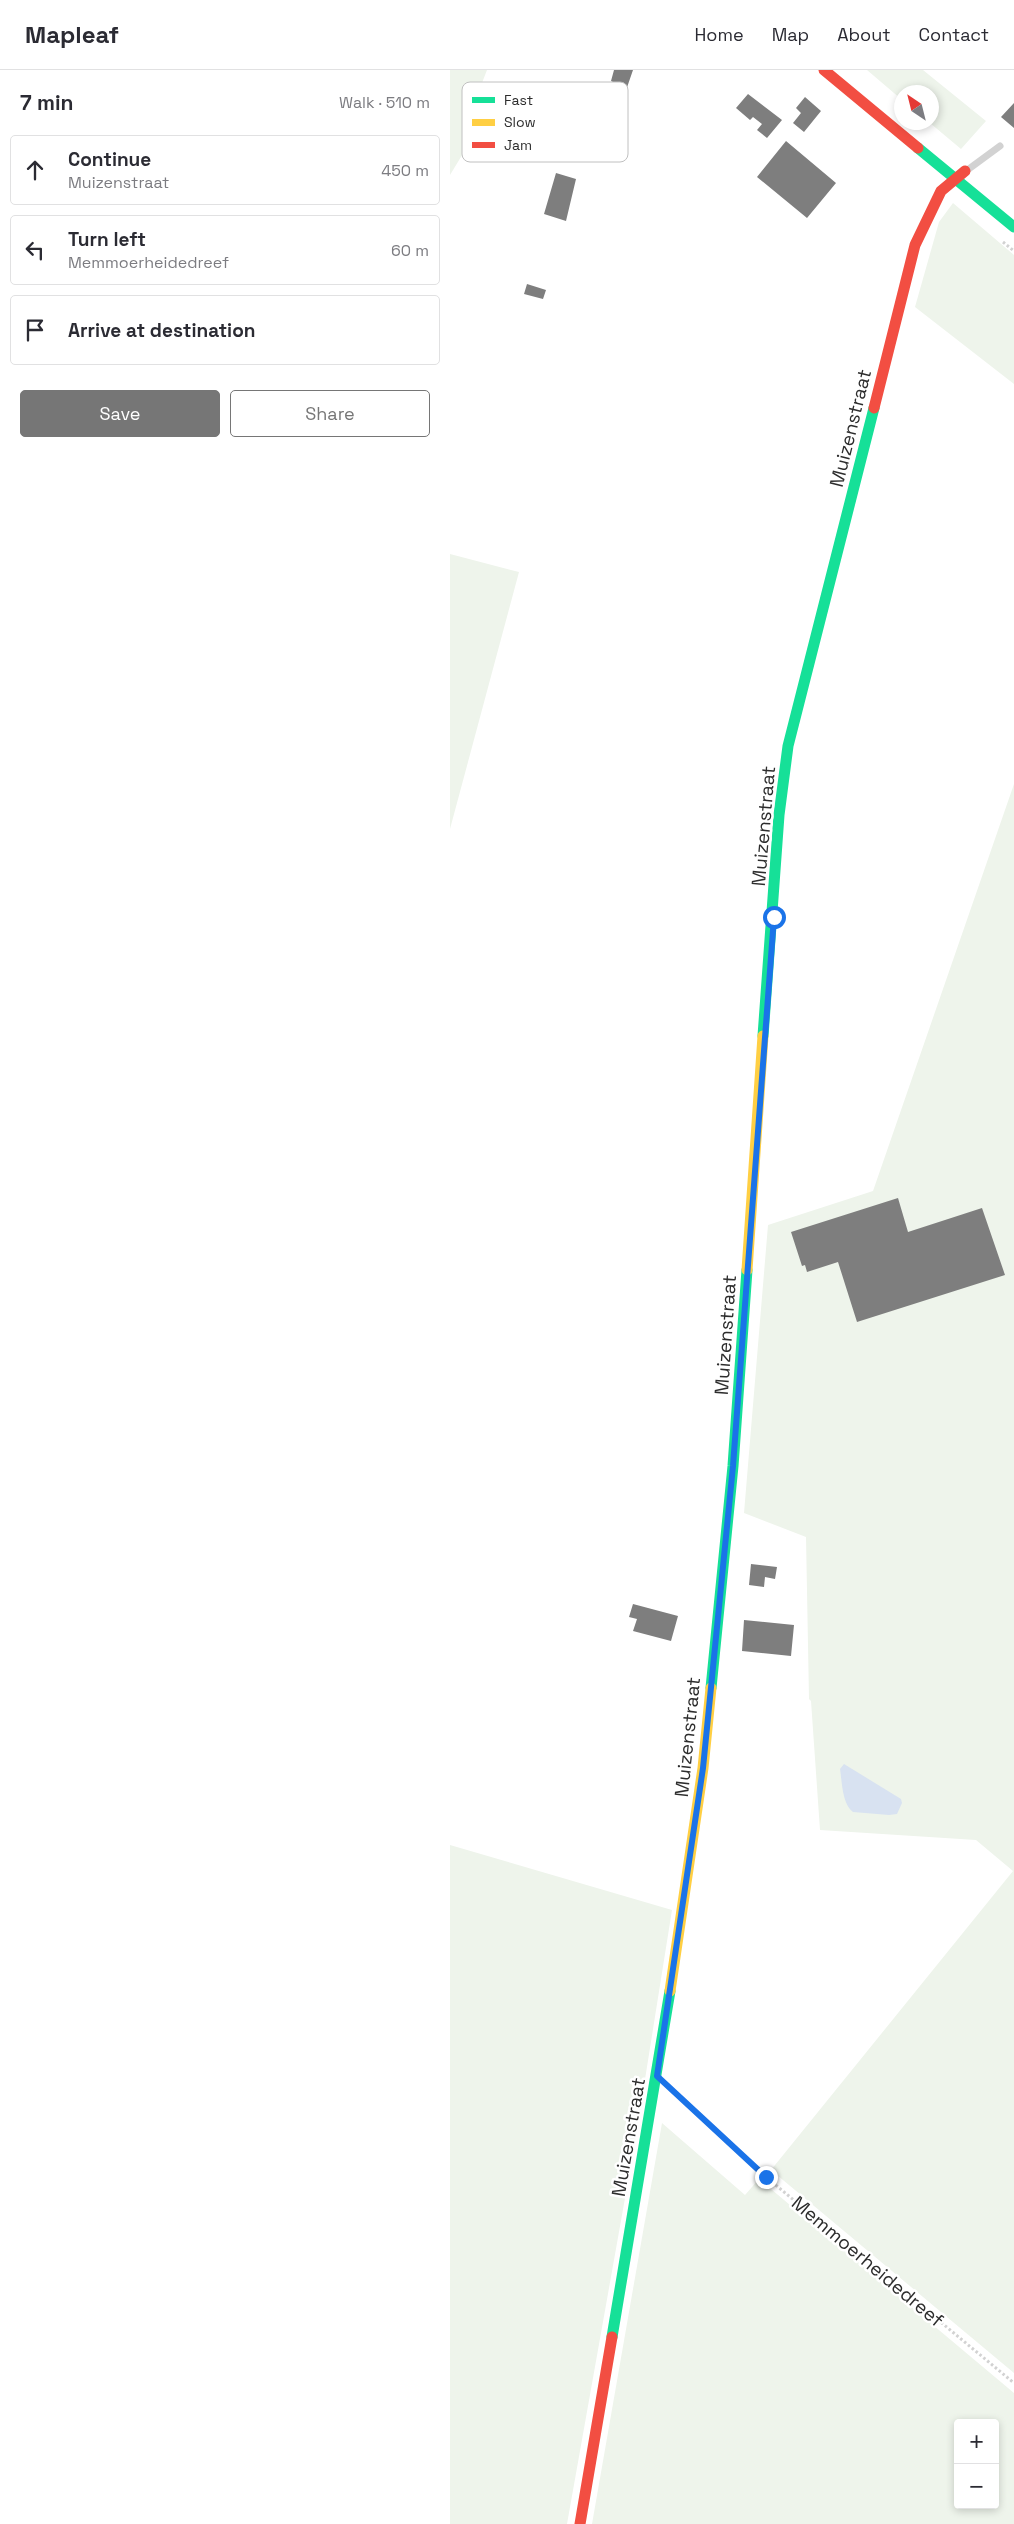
<!DOCTYPE html>
<html lang="en">
<head>
<meta charset="utf-8">
<style>
  :root { --surface:#fff; --page:#f7f7f7; --text:#2b2b33; --muted:#7c7c81; --line:#e1e1e2; --accent:#767676 }
  body { margin:0; font-family:"Space Grotesk",sans-serif; background:var(--page); color:var(--text) }
  .controls { position:absolute; right:15px; bottom:15px; display:grid; overflow:hidden; border-radius:5px; box-shadow:0 2px 8px #0003 }
  .controls button { width:45px; height:45px; display:grid; place-items:center; padding:0; border:0; border-bottom:1px solid var(--line); background:var(--surface); color:var(--text); font:25px sans-serif }
  .compass { position:absolute; left:444px; top:15px; width:45px; height:45px; border-radius:50%; background:var(--surface); box-shadow:0 2px 8px #0003; rotate:325deg }
  .stop { position:absolute; width:15px; height:15px; margin:-11px; border:4px solid #1a73e8; border-radius:50%; background:#fff }
  .stop.end { background:#1a73e8; border-color:#fff; box-shadow:0 1px 5px #0008 }
  .list { margin:0; padding:0; list-style:none }
  h2 { display:flex; justify-content:space-between; align-items:center; height:65px; margin:0; padding:0 20px; font-size:21px }
  h2 small { font-size:16px; font-weight:400; color:var(--muted) }
  .list li { display:grid; grid-template-columns:32px 1fr auto; gap:15px; align-items:center; box-sizing:border-box; height:70px; margin:0 10px 10px; padding:0 10px; border:1px solid var(--line); border-radius:5px }
  .list b { display:block; font-size:19px; white-space:nowrap }
  .list p { margin:0; font-size:16px; white-space:nowrap; color:var(--muted) }
  .list em { font-size:16px; font-style:normal; color:var(--muted) }
  .actions { display:flex; gap:10px; padding:15px 20px }
  .actions a { flex:1; padding:11px 0; border:1px solid var(--accent); border-radius:5px; text-align:center; font-size:18px; color:var(--accent) }
  .actions .main { background:var(--accent); color:#fff }
  .icon { flex:none; width:28px; height:28px; fill:none; stroke:currentColor; stroke-width:2; stroke-linecap:round; stroke-linejoin:round }
  .map { position:relative; flex:none; width:564px; height:2454px; overflow:hidden }
  header { display:flex; align-items:center; gap:30px; box-sizing:border-box; height:70px; padding:0 25px; background:var(--surface); border-bottom:1px solid var(--line) }
  header strong { font-size:24px }
  nav { display:flex; gap:28px; margin-inline-start:auto; font-size:18px }
  main { display:flex }
  aside { flex:1; background:var(--surface) }
  .map>svg:first-child { display:block }
  .green { fill:#eef4eb; fill-rule:evenodd }
  .water { fill:#d8e2f1 }
  .building { fill:#7e7e7e }
  .lines { fill:none; stroke-linecap:round; stroke-linejoin:round }
  .path { stroke:#d2d2d2; stroke-width:3; stroke-dasharray:2.5 2.5; stroke-linecap:butt }
  .lane { stroke:#d2d2d2; stroke-width:7 }
  .fast { stroke:#16e098; stroke-width:11 }
  .slow { stroke:#ffcf43; stroke-width:11 }
  .jam { stroke:#f24e42; stroke-width:11 }
  .route { stroke:#1a73e8; stroke-width:6 }
  .labels { text-anchor:middle; stroke-width:5; stroke-linejoin:round; paint-order:stroke }
  .street-label { font-size:19px; fill:#2d2d2d; stroke:#fff }
  .key { fill:#fff; stroke:#c0c0c0; stroke-width:1 }
  .key-label { font-size:14px; fill:#2d2d2d }
</style>
</head>
<body>
<header>
<strong>Mapleaf</strong>
<nav><a>Home</a><a>Map</a><a>About</a><a>Contact</a></nav>
</header>
<main>
<aside>
<h2>7 min<small>Walk · 510 m</small></h2>
<ul class="list">
<li><svg class="icon" aria-label="ahead" viewBox="0 0 24 24"><path d="M12 20V5M6 11l6-6 6 6"/></svg><div><b>Continue</b><p>Muizenstraat</p></div><em>450 m</em></li>
<li><svg class="icon" aria-label="left" viewBox="0 0 24 24"><path d="M17 20v-9H6M10 6l-5 5 5 5"/></svg><div><b>Turn left</b><p>Memmoerheidedreef</p></div><em>60 m</em></li>
<li><svg class="icon" aria-label="arrive" viewBox="0 0 24 24"><path d="M6 21V4h12l-3 4 3 4H6"/></svg><div><b>Arrive at destination</b></div></li>
</ul>
<div class="actions"><a class="main">Save</a><a>Share</a></div>
</aside>
<div class="map">
<svg width="564" height="2454" viewBox="0 0 564 2454">
  <rect width="100%" height="100%" fill="#fff"/>
  <path class="green" d="M 0,0 L 37,0 L 20,44 L 34,49 L 0,105 Z
    M 417,0 L 473,0 L 536,51 L 511,79 L 480,53 L 482,52 L 482,22 L 452,22 L 451,29 Z
    M 503,133 L 564,185 L 564,314 L 465,237 L 489,152 Z
    M 0,484 L 69,502 L 0,759 Z
    M 564,714 L 564,2303 L 321,2100 L 563,1801 L 526,1770 L 370,1760 L 361,1631 L 359,1629 L 356,1467 L 294,1443 L 318,1155 L 423,1121 Z
    M 0,1775 L 222,1840 L 185,2072 L 117,2454 L 0,2454 Z
    M 212,2053 L 295,2125 L 309,2109 L 564,2323 L 564,2454 L 142,2454 ZM 508,2353 L 545,2353 L 545,2435 L 508,2435 Z"/>
  <path class="water" d="M 394,1694 L 451,1729 L 452,1733 L 447,1744 L 439,1745 L 403,1742 C 392,1734 392,1711 390,1699 Z"/>
  <path class="building" d="M 164,0 L 183,0 L 173,29 L 163,26 L 167,14 L 161,11 Z
    M 298,24 L 332,50 L 317,68 L 307,60 L 312,54 L 303,47 L 300,50 L 286,38 Z
    M 355,27 L 371,41 L 354,62 L 343,53 L 351,43 L 346,38 Z
    M 564,33 L 564,58 L 551,47 Z
    M 336,71 L 386,113 L 357,148 L 307,107 Z
    M 106,103 L 126,109 L 116,151 L 94,144 Z
    M 77,214 L 96,220 L 93,229 L 74,224 Z
    M 448,1128 L 458,1162 L 532,1138 L 555,1205 L 407,1252 L 388,1192 L 357,1202 L 355,1195 L 352,1196 L 341,1162 Z
    M 301,1494 L 327,1497 L 325,1509 L 315,1507 L 314,1517 L 299,1515 Z
    M 183,1534 L 228,1546 L 221,1571 L 183,1561 L 187,1549 L 179,1547 Z
    M 294,1550 L 344,1555 L 341,1586 L 292,1581 Z"/>
  <g class="lines">
    <path class="path" d="M 553,172 L 564,181
      M 222,2021 L 316,2107 L 564,2313"/>
    <path class="lane" d="M 516,101 L 550,76"/>
    <path class="fast" d="M 468,78 L 564,157
      M 313,966 L 329,745 L 338,676 L 424,338
      M 261,1618 L 283,1396 L 297,1200
      M 162,2267 L 220,1921"/>
    <path class="slow" d="M 297,1200 L 313,966
      M 220,1921 L 253,1698 L 261,1618"/>
    <path class="jam" d="M 374,0 L 468,78
      M 424,338 L 465,175 L 491,121 L 515,101
      M 130,2454 L 162,2267"/>
  </g>
  <g class="lines">
    <path class="route" d="M 316,2107 L 207,2006 L 253,1698 L 283,1396 L 324,847"/>
  </g>
  <g class="labels">
    <g class="street-label">
      <text transform="translate(400 358) rotate(-76)" y="7">Muizenstraat</text>
      <text transform="translate(313 756) rotate(-85)" y="7">Muizenstraat</text>
      <text transform="translate(275 1265) rotate(-86)" y="7">Muizenstraat</text>
      <text transform="translate(237 1667) rotate(-84)" y="7">Muizenstraat</text>
      <text transform="translate(178 2067) rotate(-80)" y="7">Muizenstraat</text>
      <text transform="translate(418 2191) rotate(40)" y="7">Memmoerheidedreef</text>
    </g>
  </g>
  <rect x="12" y="12" width="166" height="80" rx="8" class="key"/>
  <rect x="22" y="27" width="23" height="6" fill="#16e098"/>
  <rect x="22" y="49" width="23" height="7" fill="#ffcf43"/>
  <rect x="22" y="72" width="23" height="6" fill="#f24e42"/>
  <g class="key-label">
    <text x="54" y="35">Fast</text>
    <text x="54" y="57">Slow</text>
    <text x="54" y="80">Jam</text>
  </g>
</svg>
<div class="controls">
<button>+</button>
<button>−</button>
</div>
<svg class="compass" viewBox="-18 -18 36 36"><path d="M0-13l5 13h-10z" fill="#e53935"/><path d="M0 13l5-13h-10z" fill="#7c7c81"/></svg>
<div class="stop" style="left:324px;top:847px"></div>
<div class="stop end" style="left:316px;top:2107px"></div>
</div>
</main>
</body>
</html>
